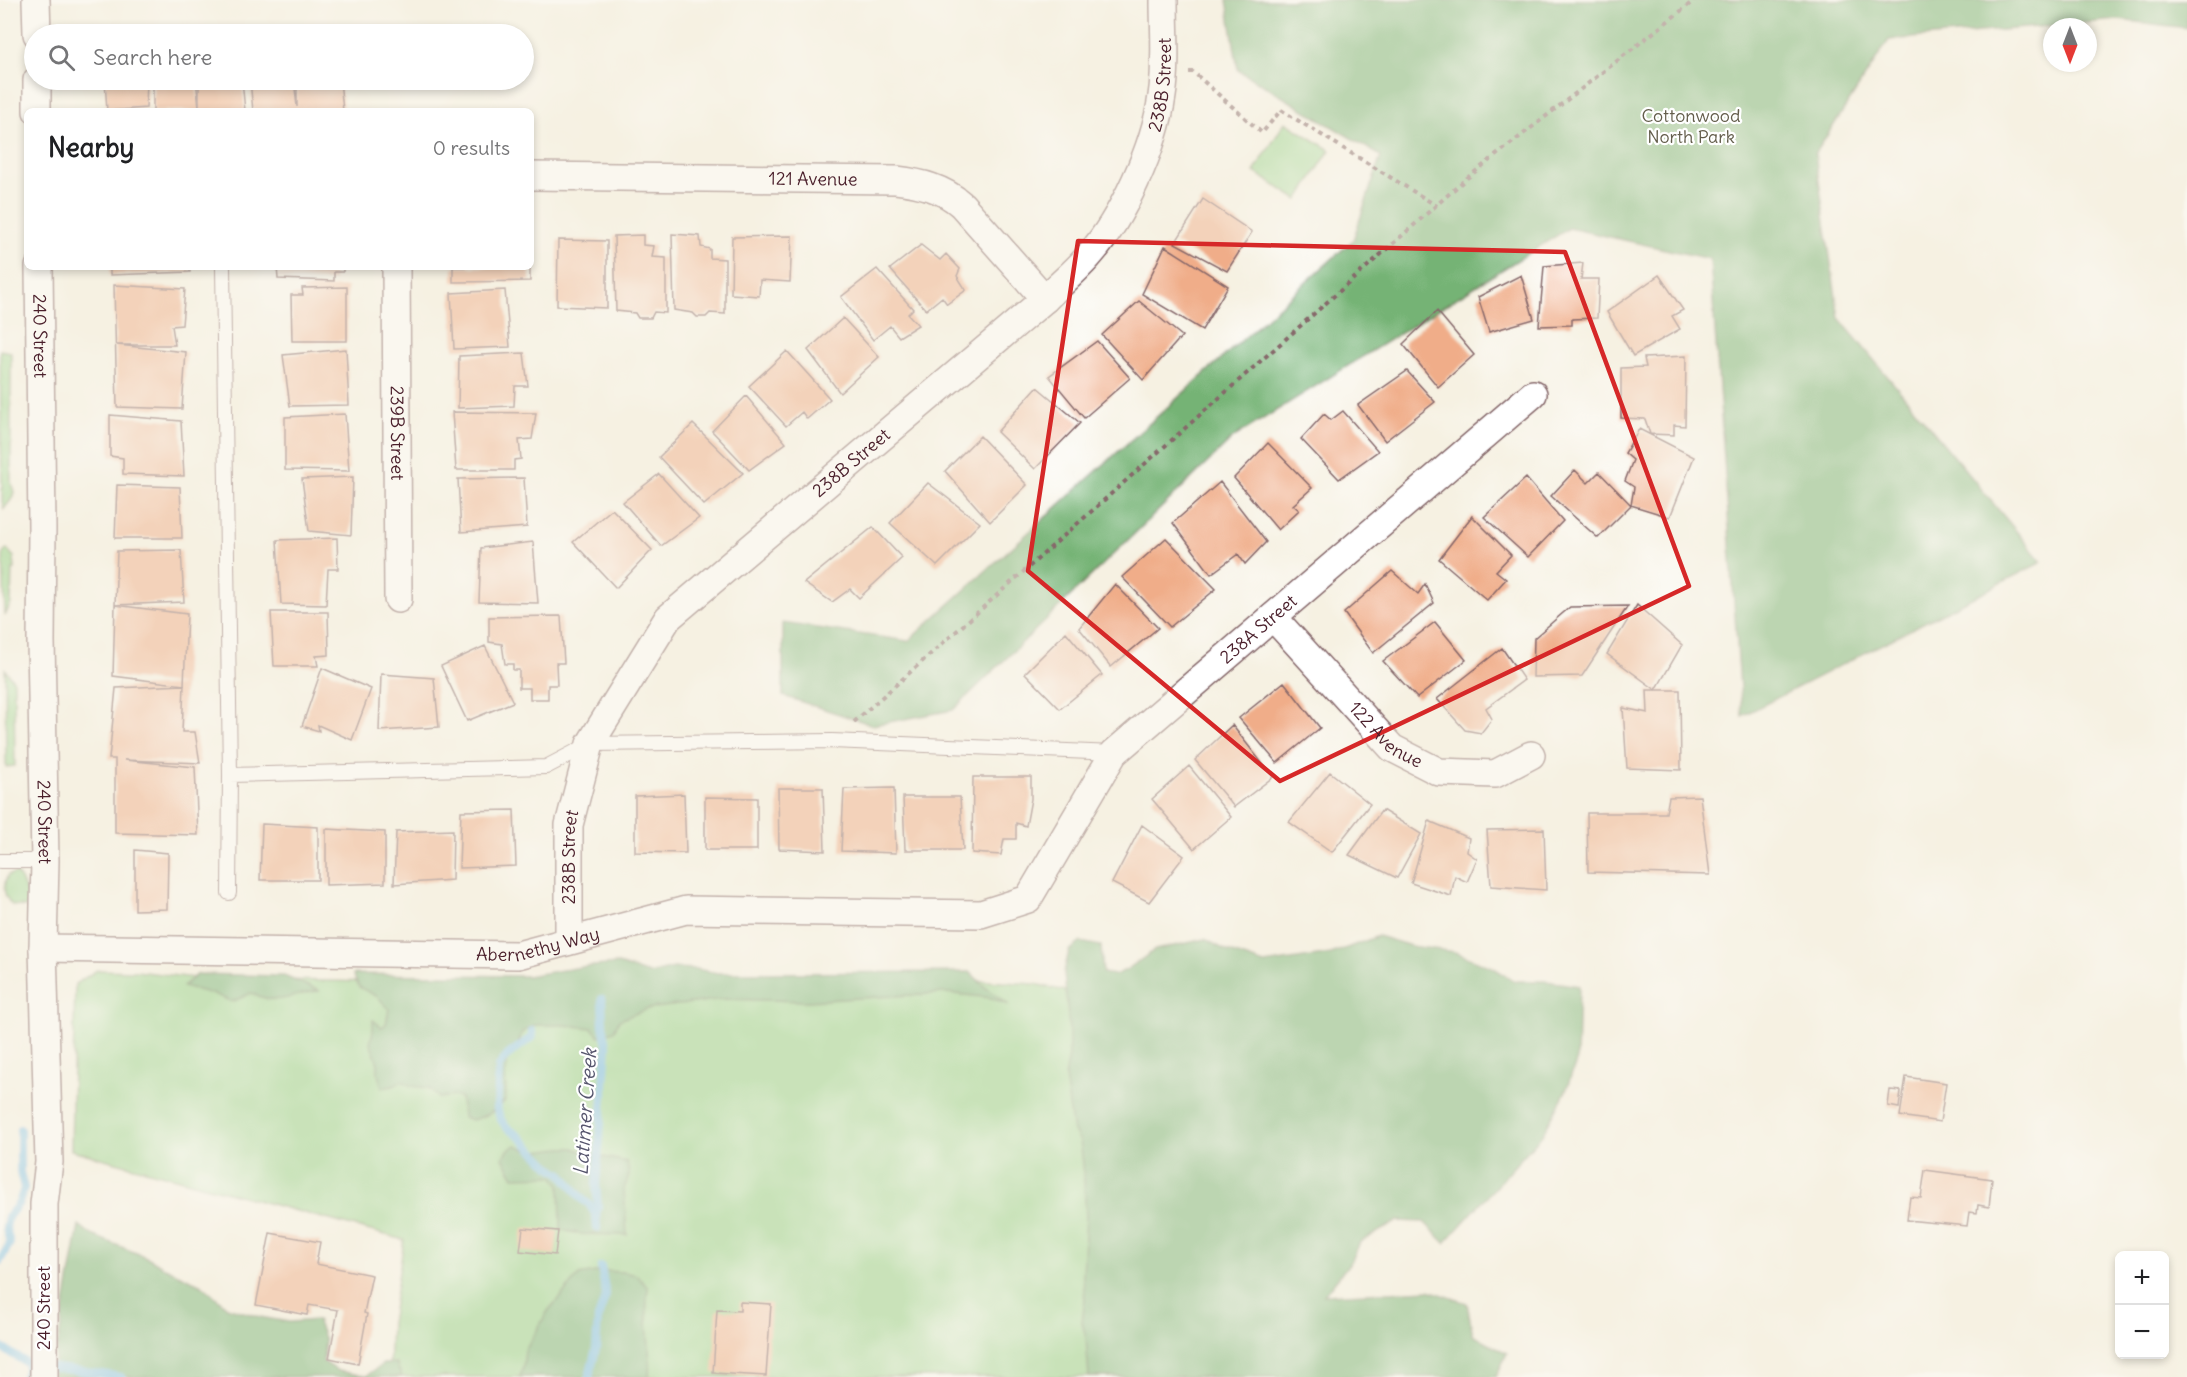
<!DOCTYPE html>
<html lang="en">
<head>
<meta charset="utf-8">
<style>
  :root { --surface:#fff; --page:#f6f6f6; --text:#202124; --muted:#757577; --line:#e0e0e0 }
  body { margin:0; font-family:Delius,sans-serif; background:var(--page); color:var(--text) }
  .controls { position:absolute; right:18px; bottom:18px; display:grid; overflow:hidden; border-radius:9px; box-shadow:0 3px 9px #0003 }
  .controls button { width:54px; height:54px; display:grid; place-items:center; padding:0; border:0; border-bottom:2px solid var(--line); background:var(--surface); color:var(--text); font:30px sans-serif }
  .compass { position:absolute; left:2043px; top:18px; width:54px; height:54px; border-radius:50%; background:var(--surface); box-shadow:0 3px 9px #0003; rotate:180deg }
  .list { margin:0; padding:0; list-style:none }
  h2 { display:flex; justify-content:space-between; align-items:center; height:78px; margin:0; padding:0 24px; font-size:26px }
  h2 small { font-size:20px; font-weight:400; color:var(--muted) }
  .icon { flex:none; width:33px; height:33px; fill:none; stroke:currentColor; stroke-width:2; stroke-linecap:round; stroke-linejoin:round }
  .map { position:relative; flex:none; width:2187px; height:1377px; overflow:hidden }
  .search { position:absolute; background:var(--surface); box-shadow:0 3px 9px #0003; left:24px; top:24px; width:510px; height:66px; display:flex; align-items:center; gap:15px; box-sizing:border-box; padding:0 21px; border-radius:33px; color:var(--muted); font-size:22px }
  .panel { position:absolute; background:var(--surface); box-shadow:0 3px 9px #0003; left:24px; top:108px; width:510px; height:162px; border-radius:9px }
  .map>svg:first-child { display:block }
  .green { fill:#92d187; stroke:#6e7859; stroke-width:1.5 }
  .forest { fill:#75b374; stroke:#606950; stroke-width:1.5 }
  .lines { fill:none; stroke-linecap:round; stroke-linejoin:round }
  .stream { stroke:#6dbae7; stroke-width:8 }
  .building { fill:#f0ad89 }
  .lane-casing { stroke:#86686b; stroke-width:16 }
  .street-casing { stroke:#86686b; stroke-width:30 }
  .path { stroke:#86686b; stroke-width:4; stroke-dasharray:4.5 4.5; stroke-linecap:butt }
  .lane { stroke:#fff; stroke-width:14 }
  .street { stroke:#fff; stroke-width:27 }
  .marked { fill:none; stroke:#d62828; stroke-width:4.5; stroke-linejoin:round }
  .labels { text-anchor:middle; stroke-width:4.5; stroke-linejoin:round; paint-order:stroke }
  .street-label { font-size:18px; fill:#4a1f2b; stroke:#fff }
  .park-label { font-size:18px; fill:#635d4b; stroke:#fff }
  .water-label { font-size:20px; font-style:italic; fill:#56556d; stroke:#fff }
</style>
</head>
<body>
<div class="map">
<svg width="2187" height="1377" viewBox="0 0 2187 1377">
  <rect width="100%" height="100%" fill="#fff"/>
  <filter id="ink" filterUnits="userSpaceOnUse"><feTurbulence type="fractalNoise" baseFrequency=".0167" numOctaves="2"/><feDisplacementMap in="SourceGraphic" scale="12" xChannelSelector="R" yChannelSelector="G"/><feConvolveMatrix kernelMatrix="1 2 1 2 8 2 1 2 1" color-interpolation-filters="sRGB"/></filter>
  <filter id="wash" filterUnits="userSpaceOnUse"><feTurbulence type="fractalNoise" baseFrequency=".008" numOctaves="4" result="noise"/><feDisplacementMap in="SourceGraphic" scale="24" xChannelSelector="R" yChannelSelector="G"/><feGaussianBlur stdDeviation="1.35" result="paint"/><feColorMatrix in="noise" values="0 0 0 0 0 0 0 0 0 0 0 0 0 0 0 0 0 1.4 0 .05"/><feComposite in="paint" operator="in"/></filter>
  <g filter="url(#wash)">
    <rect width="100%" height="100%" fill="#f6f1e2"/>
    <path class="green" d="M 1285,122 L 1330,150 L 1298,200 L 1254,172 Z
      M 0,350 L 11,352 L 11,482 L 14,492 L 12,499 L 4,509 L 2,502 Z
      M 7,549 L 14,557 L 15,569 L 12,569 L 11,603 L 5,616 L 3,556 L 4,551 Z
      M 5,669 L 14,681 L 15,766 L 6,767 Z
      M 16,873 C 24,881 27,893 29,904 L 25,907 L 12,905 C 3,896 3,885 8,875 Z
      M 97,970 L 136,971 L 195,978 L 464,984 L 921,977 L 1035,984 L 1101,999 L 1110,1377 L 389,1377 L 391,1323 L 404,1240 L 71,1150 L 75,984 Z"/>
    <path class="forest" d="M 1227,0 L 2187,0 L 2187,28 L 2118,20 L 1889,40 L 1815,154 L 1839,318 L 2042,562 L 1742,716 L 1710,259 L 1569,228 L 1234,437 L 953,710 L 873,725 L 783,696 L 783,623 L 908,641 L 1353,240 L 1381,156 L 1238,70 Z
      M 1378,936 L 1411,946 L 1455,952 L 1494,968 L 1514,981 L 1546,981 L 1579,986 L 1577,1059 L 1565,1093 L 1542,1135 L 1445,1243 L 1424,1222 L 1398,1221 L 1360,1242 L 1352,1260 L 1324,1295 L 1429,1290 L 1467,1303 L 1473,1335 L 1507,1353 L 1496,1377 L 1089,1377 L 1086,1338 L 1082,1322 L 1085,1300 L 1083,1277 L 1086,1216 L 1083,1163 L 1080,1141 L 1075,1133 L 1073,1132 L 1065,1077 L 1069,1056 L 1069,1027 L 1064,972 L 1069,951 L 1081,942 L 1101,946 L 1103,973 L 1115,975 L 1126,970 L 1155,950 L 1205,939 L 1227,951 L 1264,964 L 1331,954 Z
      M 618,964 L 649,974 L 674,968 L 696,969 L 718,973 L 970,972 L 986,988 L 1009,1005 L 992,998 L 946,993 L 807,1001 L 723,999 L 647,1009 L 619,1020 L 614,1031 L 599,1036 L 592,1028 L 564,1025 L 535,1025 L 522,1032 C 519,1046 515,1047 509,1059 C 503,1070 506,1086 506,1099 C 497,1111 486,1116 472,1120 L 463,1117 L 461,1098 L 453,1096 L 439,1098 L 429,1088 L 411,1086 L 403,1081 L 393,1086 L 382,1088 L 378,1074 L 378,1063 L 370,1043 L 373,1031 L 373,1020 L 382,1027 L 386,1024 L 389,1009 L 378,997 L 359,987 L 353,974 L 527,976 L 581,967 Z
      M 198,974 L 284,976 L 320,991 C 288,993 285,1008 251,993 L 232,1002 L 216,995 L 183,986 Z
      M 516,1145 L 528,1150 L 537,1151 L 561,1148 L 574,1148 L 589,1154 L 627,1162 L 629,1175 L 624,1189 L 627,1235 L 582,1234 L 561,1230 L 560,1185 L 553,1176 L 514,1177 L 503,1158 L 508,1150 Z
      M 79,1225 L 92,1235 L 151,1259 L 165,1268 L 202,1285 L 227,1307 L 260,1317 L 289,1322 L 317,1320 L 325,1340 L 323,1361 L 338,1371 L 366,1376 L 383,1364 L 396,1363 L 402,1377 L 52,1377 Z
      M 601,1271 L 623,1272 L 637,1275 L 648,1288 C 643,1319 652,1346 649,1377 L 520,1377 L 523,1367 L 525,1351 L 548,1311 L 579,1275 Z"/>
    <g class="lines">
      <path class="stream" d="M 532,1031 L 532,1037 L 508,1055 L 499,1066 L 497,1109 L 500,1118 L 506,1127 L 519,1136 L 548,1165 L 562,1174 L 583,1200 L 589,1204 L 596,1215
        M 597,1228 L 596,1215 L 598,1207 L 596,1185 L 607,1046 L 603,1025 L 602,999
        M 0,1261 L 10,1243 L 6,1228 L 8,1217 L 19,1203 L 24,1188 L 20,1172 L 20,1129
        M 0,1347 L 29,1364 L 121,1377
        M 25,1377 L 29,1364
        M 589,1377 L 596,1349 L 598,1318 L 606,1295 L 601,1267"/>
    </g>
    <g id="blocks">
      <path class="building" d="M 105,80 L 147,80 L 146,108 L 107,111 Z
        M 153,80 L 196,80 L 199,107 L 199,80 L 242,80 L 245,111 L 153,111 Z
        M 250,80 L 294,80 L 297,107 L 297,80 L 340,80 L 343,111 L 253,111 Z
        M 1203,199 L 1252,232 L 1227,271 L 1175,243 Z
        M 672,234 L 700,236 L 701,247 L 710,249 L 710,258 L 725,259 L 725,314 L 710,313 L 706,317 L 697,317 L 693,313 L 674,310 Z
        M 643,235 L 643,245 L 654,246 L 652,257 L 666,258 L 666,313 L 654,312 L 651,318 L 638,318 L 635,313 L 616,311 L 614,236 Z
        M 792,236 L 790,282 L 760,280 L 759,296 L 731,294 L 732,237 Z
        M 558,240 L 607,241 L 607,308 L 557,306 Z
        M 921,245 L 940,260 L 946,254 L 960,269 L 957,276 L 966,290 L 947,304 L 942,297 L 926,310 L 890,269 Z
        M 1165,246 L 1228,286 L 1202,330 L 1142,294 Z
        M 1583,263 L 1581,279 L 1599,279 L 1597,318 L 1572,319 L 1572,325 L 1539,326 L 1544,266 Z
        M 110,267 L 190,267 L 190,272 L 110,275 Z
        M 277,267 L 343,267 L 343,272 L 334,272 L 334,281 L 278,279 Z
        M 453,267 L 530,267 L 530,281 L 453,282 Z
        M 877,269 L 913,309 L 908,314 L 918,325 L 899,337 L 890,326 L 873,340 L 841,297 Z
        M 1521,275 L 1534,319 L 1489,332 L 1478,297 Z
        M 1659,275 L 1683,310 L 1672,316 L 1680,329 L 1633,356 L 1607,312 Z
        M 114,285 L 185,289 L 182,325 L 172,326 L 175,345 L 117,345 L 186,352 L 182,409 L 117,407 Z
        M 347,287 L 347,341 L 292,341 L 291,295 L 303,295 L 302,288 Z
        M 505,290 L 510,347 L 454,349 L 451,293 Z
        M 1139,301 L 1182,336 L 1143,380 L 1102,335 Z
        M 1437,311 L 1474,355 L 1438,387 L 1403,344 Z
        M 843,318 L 879,357 L 840,393 L 808,350 Z
        M 1097,341 L 1130,378 L 1084,418 L 1049,376 Z
        M 346,349 L 349,405 L 290,406 L 283,355 Z
        M 787,351 L 830,399 L 807,419 L 802,412 L 786,426 L 749,386 Z
        M 524,353 L 528,386 L 515,386 L 514,406 L 458,408 L 459,356 Z
        M 1686,356 L 1685,426 L 1674,425 L 1674,435 L 1650,434 L 1645,419 L 1621,418 L 1621,368 L 1646,367 L 1644,358 Z
        M 1407,371 L 1435,402 L 1385,441 L 1358,405 Z
        M 1037,387 L 1080,423 L 1035,469 L 997,432 Z
        M 746,396 L 786,443 L 749,470 L 712,431 Z
        M 1343,411 L 1378,451 L 1339,479 L 1301,439 L 1324,414 L 1331,420 Z
        M 452,412 L 536,413 L 532,439 L 519,440 L 521,459 L 514,460 L 514,470 L 456,470 Z
        M 345,414 L 349,471 L 285,470 L 285,417 Z
        M 110,415 L 181,421 L 184,476 L 123,474 L 123,458 L 110,456 Z
        M 693,424 L 743,473 L 704,505 L 659,457 Z
        M 1639,429 L 1694,457 L 1670,517 L 1631,505 L 1598,538 L 1551,496 L 1575,470 L 1588,483 L 1599,472 L 1631,505 L 1634,487 L 1625,481 L 1633,460 L 1625,453 Z
        M 980,436 L 1027,485 L 990,522 L 945,471 Z
        M 1268,443 L 1312,488 L 1293,505 L 1299,510 L 1278,530 L 1234,478 Z
        M 659,474 L 699,518 L 661,546 L 623,502 Z
        M 353,477 L 351,535 L 309,531 L 302,479 Z
        M 524,478 L 527,527 L 461,532 L 458,479 Z
        M 1526,478 L 1563,521 L 1528,557 L 1484,517 Z
        M 1220,482 L 1266,542 L 1245,564 L 1238,554 L 1211,574 L 1173,523 Z
        M 928,483 L 980,523 L 937,566 L 890,523 Z
        M 117,485 L 180,487 L 182,538 L 115,538 Z
        M 612,509 L 652,550 L 616,588 L 573,542 Z
        M 1472,516 L 1511,555 L 1496,571 L 1506,579 L 1487,600 L 1439,559 Z
        M 873,527 L 902,558 L 859,598 L 850,589 L 832,602 L 804,583 Z
        M 337,538 L 338,569 L 328,569 L 326,605 L 281,604 L 277,540 Z
        M 1166,538 L 1216,589 L 1170,627 L 1122,577 Z
        M 533,542 L 538,603 L 479,602 L 481,548 Z
        M 181,550 L 184,602 L 115,605 L 117,551 Z
        M 1392,571 L 1418,594 L 1425,584 L 1434,603 L 1373,653 L 1344,613 Z
        M 1115,584 L 1158,628 L 1111,667 L 1079,628 Z
        M 115,605 L 187,614 L 184,685 L 113,676 Z
        M 1637,605 L 1682,645 L 1656,690 L 1607,654 Z
        M 1628,606 L 1582,676 L 1533,677 L 1534,638 L 1570,607 Z
        M 271,612 L 328,612 L 329,655 L 316,656 L 318,666 L 274,666 Z
        M 561,616 L 564,663 L 556,663 L 557,685 L 548,685 L 548,699 L 530,699 L 530,688 L 519,688 L 519,670 L 513,670 L 513,664 L 505,664 L 502,644 L 489,642 L 489,617 Z
        M 1435,622 L 1466,660 L 1417,698 L 1383,661 Z
        M 1066,632 L 1102,675 L 1060,709 L 1025,673 Z
        M 485,646 L 513,702 L 467,721 L 441,666 Z
        M 1502,648 L 1524,680 L 1486,708 L 1492,719 L 1481,733 L 1465,730 L 1437,699 Z
        M 322,668 L 371,689 L 352,740 L 318,725 L 319,731 L 302,726 Z
        M 381,674 L 434,678 L 439,727 L 379,731 Z
        M 1284,682 L 1320,728 L 1277,763 L 1239,718 Z
        M 184,685 L 182,732 L 195,732 L 200,763 L 124,760 L 195,767 L 198,835 L 115,833 L 115,759 L 109,759 L 116,688 Z
        M 1647,690 L 1680,690 L 1681,770 L 1627,768 L 1623,708 L 1648,713 Z
        M 1232,725 L 1273,777 L 1234,807 L 1195,760 Z
        M 1189,766 L 1231,817 L 1194,849 L 1152,799 Z
        M 1330,772 L 1370,804 L 1332,852 L 1289,822 Z
        M 973,777 L 1031,777 L 1031,799 L 1026,826 L 1016,823 L 1016,839 L 1004,839 L 1001,855 L 972,853 Z
        M 778,788 L 823,788 L 825,851 L 779,849 Z
        M 894,788 L 896,853 L 841,851 L 844,789 Z
        M 684,794 L 686,853 L 635,852 L 635,796 Z
        M 1700,796 L 1710,875 L 1588,872 L 1587,813 L 1666,813 L 1669,797 Z
        M 705,797 L 757,798 L 757,850 L 705,850 Z
        M 903,797 L 960,797 L 963,850 L 905,850 Z
        M 514,810 L 516,866 L 459,868 L 461,811 Z
        M 1382,810 L 1421,834 L 1397,878 L 1349,855 Z
        M 1429,821 L 1469,838 L 1467,852 L 1477,859 L 1467,882 L 1455,876 L 1451,896 L 1411,883 Z
        M 262,824 L 318,827 L 318,880 L 260,880 Z
        M 1142,825 L 1184,856 L 1149,902 L 1112,883 Z
        M 326,829 L 385,832 L 385,883 L 326,885 Z
        M 1544,829 L 1546,890 L 1491,886 L 1487,830 Z
        M 453,830 L 452,880 L 394,884 L 396,832 Z
        M 135,850 L 168,853 L 167,909 L 135,910 Z
        M 1906,1077 L 1946,1083 L 1940,1122 L 1900,1116 Z
        M 1890,1090 L 1901,1091 L 1899,1108 L 1888,1106 Z
        M 1925,1170 L 1992,1179 L 1989,1207 L 1978,1205 L 1977,1213 L 1969,1212 L 1967,1226 L 1907,1220 L 1910,1197 L 1921,1198 Z
        M 523,1228 L 558,1231 L 555,1255 L 520,1251 Z
        M 270,1233 L 320,1242 L 316,1264 L 372,1275 L 364,1313 L 367,1314 L 358,1364 L 329,1358 L 338,1310 L 309,1305 L 307,1315 L 256,1305 Z
        M 740,1302 L 771,1304 L 766,1376 L 713,1373 L 717,1310 L 740,1311 Z"/>
    </g>
  </g>
  <g filter="url(#ink)">
    <use href="#blocks" fill-opacity="0" stroke="#86686b" stroke-width="1.5"/>
    <g class="lines">
      <defs>
        <path id="lane" d="M 223,267 L 230,775 L 229,893
          M 230,775 L 546,767 L 590,744 L 832,741 L 1114,753
          M 0,861 L 45,861"/>
        <g id="street">
          <path d="M 36,0 L 37,34"/>
          <path d="M 37,80 L 37,111"/>
          <path id="s1" d="M 531,176 L 896,180 C 921,183 943,188 962,205 L 1045,299"/>
          <path id="s2" d="M 39,267 L 42,528 L 41,641 L 45,861 L 43,948 L 49,1162 L 44,1204 L 44,1377"/>
          <path id="s3" d="M 396,267 L 398,599"/>
          <path id="s4" d="M 1273,617 L 1392,748 L 1439,772 L 1495,774 L 1531,755"/>
          <path id="s5" d="M 569,941 L 569,825 L 590,744 L 668,618 L 1045,299 C 1059,285 1075,272 1088,257 C 1122,219 1155,147 1162,96 C 1167,65 1164,32 1164,0"/>
          <path id="s6" d="M 43,948 L 518,955 L 686,910 L 981,914 L 1028,899 L 1114,753 L 1533,394"/>
        </g>
      </defs>
      <use href="#lane" class="lane-casing"/>
      <use href="#street" class="street-casing"/>
      <path class="path" d="M 1189,72 L 1193,72 L 1262,133 L 1281,110 L 1437,206
        M 854,722 L 1467,178 L 1695,0"/>
      <use href="#lane" class="lane"/>
      <use href="#street" class="street"/>
    </g>
  </g>
  <path d="M0 0H2187V1377H0ZM 1078,241 L 1565,252 L 1689,586 L 1280,781 L 1028,571 Z" fill="#f6f1e2" fill-opacity=".55" fill-rule="evenodd"/>
  <path class="marked" d="M 1078,241 L 1565,252 L 1689,586 L 1280,781 L 1028,571 Z"/>
  <g class="labels">
    <g class="street-label">
      <text dy="6" stroke="none"><textPath href="#s5" startOffset="1092">238B Street</textPath></text>
      <text dy="6" stroke="none"><textPath href="#s1" startOffset="282">121 Avenue</textPath></text>
      <text dy="6" stroke="none"><textPath href="#s2" startOffset="69">240 Street</textPath></text>
      <text dy="6" stroke="none"><textPath href="#s3" startOffset="166">239B Street</textPath></text>
      <text dy="6" stroke="none"><textPath href="#s5" startOffset="588">238B Street</textPath></text>
      <text dy="6" stroke="none"><textPath href="#s6" startOffset="1353">238A Street</textPath></text>
      <text dy="6" stroke="none"><textPath href="#s4" startOffset="164">122 Avenue</textPath></text>
      <text dy="6" stroke="none"><textPath href="#s2" startOffset="555">240 Street</textPath></text>
      <text dy="6" stroke="none"><textPath href="#s5" startOffset="84">238B Street</textPath></text>
      <text dy="6" stroke="none"><textPath href="#s6" startOffset="496">Abernethy Way</textPath></text>
      <text transform="translate(44 1308) rotate(-90)" y="6">240 Street</text>
    </g>
    <g class="park-label">
      <text x="1691" y="122">Cottonwood<tspan x="1691" dy="21">North Park</tspan></text>
    </g>
    <g class="water-label">
      <text transform="translate(585 1112) rotate(-86)" y="7">Latimer Creek</text>
    </g>
  </g>
</svg>
<div class="controls">
<button>+</button>
<button>−</button>
</div>
<svg class="compass" viewBox="-18 -18 36 36"><path d="M0-13l5 13h-10z" fill="#e53935"/><path d="M0 13l5-13h-10z" fill="#757577"/></svg>
<div class="search"><svg class="icon" aria-label="search" viewBox="0 0 24 24"><circle cx="10" cy="10" r="6"/><path d="M15 15l6 6"/></svg>Search here</div>
<section class="panel">
<h2>Nearby<small>0 results</small></h2>
<ul class="list">
</ul>
</section>
</div>
</body>
</html>
